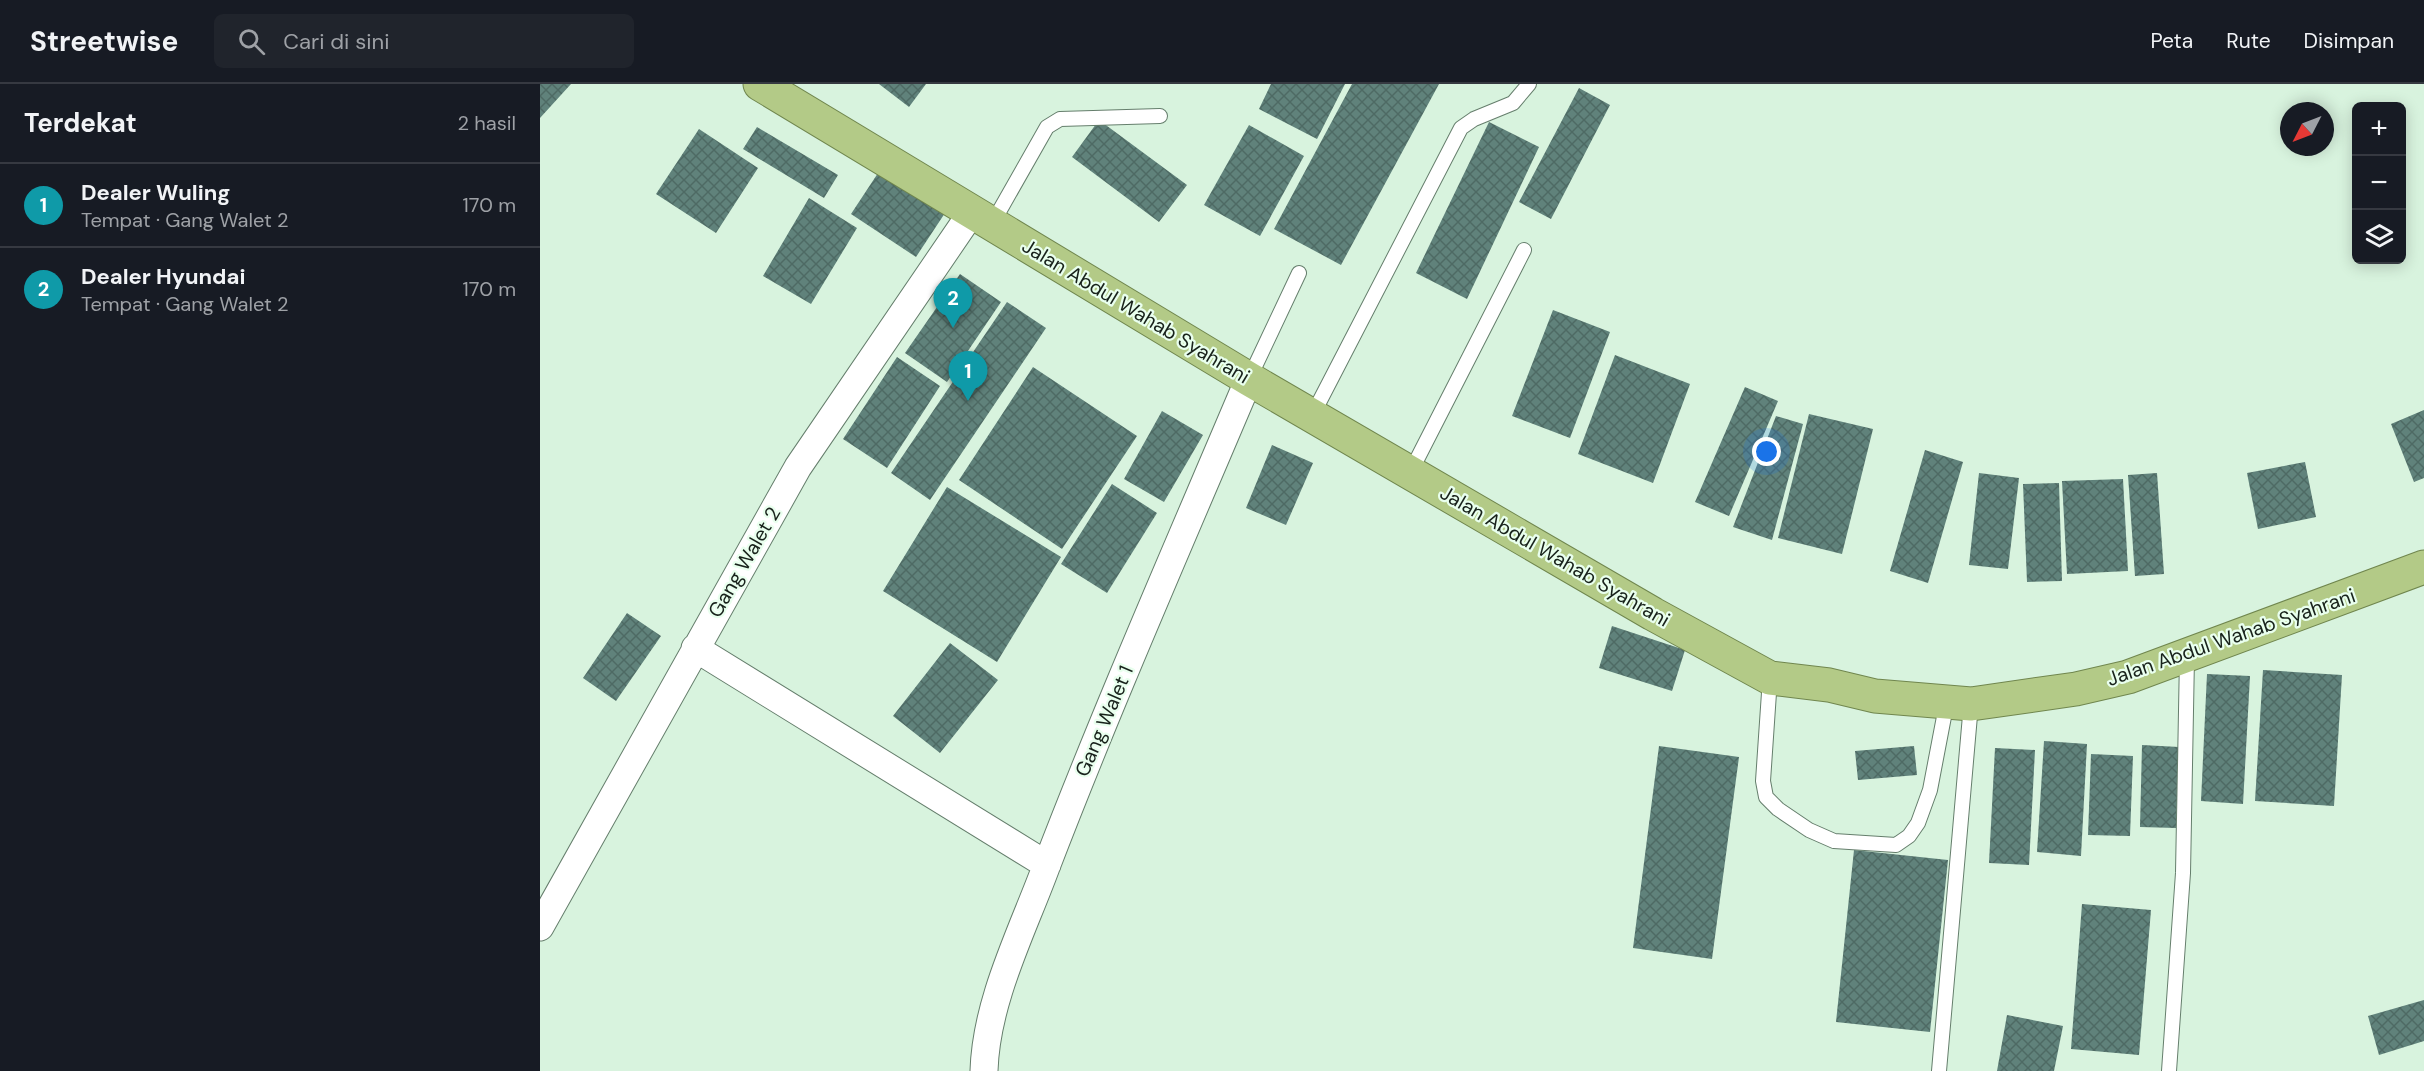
<!DOCTYPE html>
<html lang="id">
<head>
<meta charset="utf-8">
<style>
  :root { --surface:#171b24; --page:#20242c; --text:#f1f3f6; --muted:#9ea1a6; --line:#363941; --accent:#baa6de }
  body { margin:0; font-family:"DM Sans",sans-serif; background:var(--page); color:var(--text) }
  .controls { position:absolute; right:18px; top:18px; display:grid; overflow:hidden; border-radius:9px; box-shadow:0 3px 15px #0003 }
  .controls button { width:54px; height:54px; display:grid; place-items:center; padding:0; border:0; border-bottom:2px solid var(--line); background:var(--surface); color:var(--text); font:30px sans-serif }
  .compass { position:absolute; left:1740px; top:18px; width:54px; height:54px; border-radius:50%; background:var(--surface); box-shadow:0 3px 15px #0003; rotate:228deg }
  .you { position:absolute; left:1227px; top:368px; width:21px; height:21px; margin:-15px; border:4px solid #fff; border-radius:50%; background:#1a73e8; box-shadow:0 0 0 9px #1a73e833 }
  .badge { display:grid; place-items:center; width:39px; height:39px; border-radius:50%; background:var(--accent); color:#fff; font-size:20px; font-weight:700 }
  .pin { position:absolute; translate:-50% -50px; filter:drop-shadow(0 2px 3px #0008) }
  .pin::after { content:''; position:absolute; top:32px; width:21px; height:18px; background:inherit; clip-path:polygon(0 0,100% 0,50% 100%) }
  .list { margin:0; padding:0; list-style:none }
  h2 { display:flex; justify-content:space-between; align-items:center; height:78px; margin:0; padding:0 24px; font-size:26px }
  h2 small { font-size:20px; font-weight:400; color:var(--muted) }
  .list li { display:grid; grid-template-columns:39px 1fr auto; gap:18px; align-items:center; box-sizing:border-box; height:84px; padding:0 24px; border-top:2px solid var(--line) }
  .list b { display:block; font-size:22px; white-space:nowrap }
  .list p { margin:0; font-size:20px; white-space:nowrap; color:var(--muted) }
  .list em { font-size:20px; font-style:normal; color:var(--muted) }
  .icon { flex:none; width:33px; height:33px; fill:none; stroke:currentColor; stroke-width:2; stroke-linecap:round; stroke-linejoin:round }
  .map { position:relative; flex:none; width:1884px; height:987px; overflow:hidden }
  header { display:flex; align-items:center; gap:36px; box-sizing:border-box; height:84px; padding:0 30px; background:var(--surface); border-bottom:2px solid var(--line) }
  header strong { font-size:28px }
  nav { display:flex; gap:33px; margin-inline-start:auto; font-size:21px }
  .search { width:420px; height:54px; background:var(--page); display:flex; align-items:center; gap:15px; box-sizing:border-box; padding:0 21px; border-radius:9px; color:var(--muted); font-size:22px }
  main { display:flex }
  aside { flex:1; background:var(--surface) }
  .map>svg:first-child { display:block }
  .building { fill:url(#building-cross-hatch) }
  .lines { fill:none; stroke-linecap:round; stroke-linejoin:round }
  .service-casing { stroke:#657e6c; stroke-width:16 }
  .minor-casing { stroke:#657e6c; stroke-width:29 }
  .trunk-casing { stroke:#70864e; stroke-width:35 }
  .service { stroke:#fff; stroke-width:14 }
  .minor { stroke:#fff; stroke-width:27 }
  .trunk { stroke:#b3ca87; stroke-width:33 }
  .labels { text-anchor:middle; stroke-width:4.5; stroke-linejoin:round; paint-order:stroke }
  .street-label { font-size:20px; fill:#18221b; stroke:#e9ffee }
</style>
</head>
<body>
<header>
<strong>Streetwise</strong>
<div class="search"><svg class="icon" aria-label="search" viewBox="0 0 24 24"><circle cx="10" cy="10" r="6"/><path d="M15 15l6 6"/></svg>Cari di sini</div>
<nav><a>Peta</a><a>Rute</a><a>Disimpan</a></nav>
</header>
<main>
<aside>
<h2>Terdekat<small>2 hasil</small></h2>
<ul class="list">
<li><span class="badge" style="background:#0f9aa8">1</span><div><b>Dealer Wuling</b><p>Tempat · Gang Walet 2</p></div><em>170 m</em></li>
<li><span class="badge" style="background:#0f9aa8">2</span><div><b>Dealer Hyundai</b><p>Tempat · Gang Walet 2</p></div><em>170 m</em></li>
</ul>
</aside>
<div class="map">
<svg width="1884" height="987" viewBox="0 0 1884 987">
  <defs>
    <pattern id="building-cross-hatch" width="8" height="8" patternUnits="userSpaceOnUse" patternTransform="scale(1.5)"><rect width="8" height="8" fill="#60827b"/><path d="M0 0l8 8M0 8l8-8" fill="none" stroke="#4e6a64"/></pattern>
  </defs>
  <rect width="100%" height="100%" fill="#d8f3de"/>
  <path class="building" d="M 0,0 L 31,0 L 0,34 Z
    M 339,0 L 386,0 L 369,23 Z
    M 731,0 L 805,0 L 777,55 L 719,25 Z
    M 812,0 L 899,0 L 801,181 L 734,145 Z
    M 1039,4 L 1070,21 L 1011,135 L 979,118 Z
    M 559,36 L 647,101 L 619,138 L 532,73 Z
    M 949,38 L 999,63 L 927,215 L 876,189 Z
    M 709,41 L 764,72 L 720,152 L 664,121 Z
    M 217,43 L 298,91 L 284,114 L 203,65 Z
    M 159,45 L 218,84 L 176,149 L 116,110 Z
    M 340,86 L 405,129 L 376,173 L 311,130 Z
    M 269,114 L 317,144 L 271,220 L 223,192 Z
    M 420,190 L 461,218 L 407,298 L 365,269 Z
    M 467,218 L 506,244 L 390,416 L 351,389 Z
    M 1013,226 L 1070,248 L 1030,354 L 972,332 Z
    M 1075,271 L 1150,300 L 1113,399 L 1038,370 Z
    M 357,273 L 400,302 L 347,384 L 303,355 Z
    M 493,283 L 597,352 L 522,465 L 419,396 Z
    M 1205,303 L 1238,317 L 1189,432 L 1155,418 Z
    M 1884,326 L 1884,394 L 1874,398 L 1851,340 Z
    M 622,327 L 663,351 L 624,418 L 584,395 Z
    M 1269,330 L 1333,345 L 1302,470 L 1238,454 Z
    M 1236,332 L 1263,340 L 1232,456 L 1193,443 Z
    M 732,361 L 773,379 L 746,441 L 706,424 Z
    M 1385,366 L 1423,378 L 1388,499 L 1350,487 Z
    M 1765,378 L 1776,433 L 1718,445 L 1707,389 Z
    M 1439,389 L 1479,394 L 1468,485 L 1429,481 Z
    M 1617,389 L 1624,490 L 1595,492 L 1588,391 Z
    M 1583,395 L 1588,487 L 1527,490 L 1522,397 Z
    M 1519,399 L 1522,497 L 1487,498 L 1483,400 Z
    M 572,400 L 617,429 L 567,509 L 521,480 Z
    M 407,403 L 521,473 L 457,578 L 343,507 Z
    M 87,529 L 121,552 L 76,617 L 43,594 Z
    M 1072,542 L 1145,566 L 1132,607 L 1059,584 Z
    M 410,559 L 458,596 L 400,669 L 353,632 Z
    M 1723,586 L 1802,591 L 1794,722 L 1715,717 Z
    M 1667,590 L 1710,592 L 1703,720 L 1661,717 Z
    M 1504,657 L 1547,660 L 1541,772 L 1497,768 Z
    M 1602,661 L 1639,663 L 1636,744 L 1600,743 Z
    M 1119,662 L 1199,673 L 1172,875 L 1093,864 Z
    M 1374,662 L 1377,691 L 1318,696 L 1315,667 Z
    M 1455,664 L 1495,666 L 1489,781 L 1449,779 Z
    M 1551,670 L 1593,672 L 1590,752 L 1548,751 Z
    M 1314,766 L 1408,776 L 1390,948 L 1296,938 Z
    M 1542,820 L 1611,826 L 1599,971 L 1531,965 Z
    M 1884,916 L 1884,957 L 1839,971 L 1828,932 Z
    M 1467,931 L 1523,942 L 1514,987 L 1457,987 Z"/>
  <g class="lines">
    <defs>
      <path id="service" d="M 452,140 L 507,43 L 520,35 L 620,32
        M 709,295 L 759,189
        M 773,330 L 921,44 L 934,35 L 973,19 L 989,0
        M 870,389 L 984,166
        M 1230,594 L 1223,697 L 1226,713 L 1238,725 L 1269,746 L 1294,757 L 1356,761 L 1369,752 L 1378,739 L 1390,706 L 1407,617
        M 1399,987 L 1431,620
        M 1629,987 L 1643,789 L 1647,573"/>
      <path id="minor" d="M 155,564 L 507,781
        M 0,843 L 258,383 L 432,128
        M 444,987 C 446,917 482,848 506,783 C 569,619 640,458 709,295"/>
      <path id="trunk" d="M 220,0 L 709,295 L 1113,530 L 1230,594 L 1289,601 L 1335,612 L 1431,620 L 1536,605 L 1588,593 L 1884,483"/>
    </defs>
    <use href="#service" class="service-casing"/>
    <use href="#minor" class="minor-casing"/>
    <use href="#trunk" class="trunk-casing"/>
    <use href="#service" class="service"/>
    <use href="#minor" class="minor"/>
    <use href="#trunk" class="trunk"/>
  </g>
  <g class="labels">
    <g class="street-label">
      <text transform="translate(596 227) rotate(31)" y="7">Jalan Abdul Wahab Syahrani</text>
      <text transform="translate(1015 472) rotate(30)" y="7">Jalan Abdul Wahab Syahrani</text>
      <text transform="translate(204 478) rotate(-60)" y="7">Gang Walet 2</text>
      <text transform="translate(1691 553) rotate(-19)" y="7">Jalan Abdul Wahab Syahrani</text>
      <text transform="translate(564 637) rotate(-67)" y="7">Gang Walet 1</text>
    </g>
  </g>
</svg>
<div class="controls">
<button>+</button>
<button>−</button>
<button><svg class="icon" aria-label="layers" viewBox="0 0 24 24"><path d="M12 4l9 5-9 5-9-5zM3 14l9 5 9-5"/></svg></button>
</div>
<svg class="compass" viewBox="-18 -18 36 36"><path d="M0-13l5 13h-10z" fill="#e53935"/><path d="M0 13l5-13h-10z" fill="#9ea1a6"/></svg>
<div class="you"></div>
<div class="pin badge" style="left:428px;top:317px;background:#0f9aa8">1</div>
<div class="pin badge" style="left:413px;top:244px;background:#0f9aa8">2</div>
</div>
</main>
</body>
</html>
